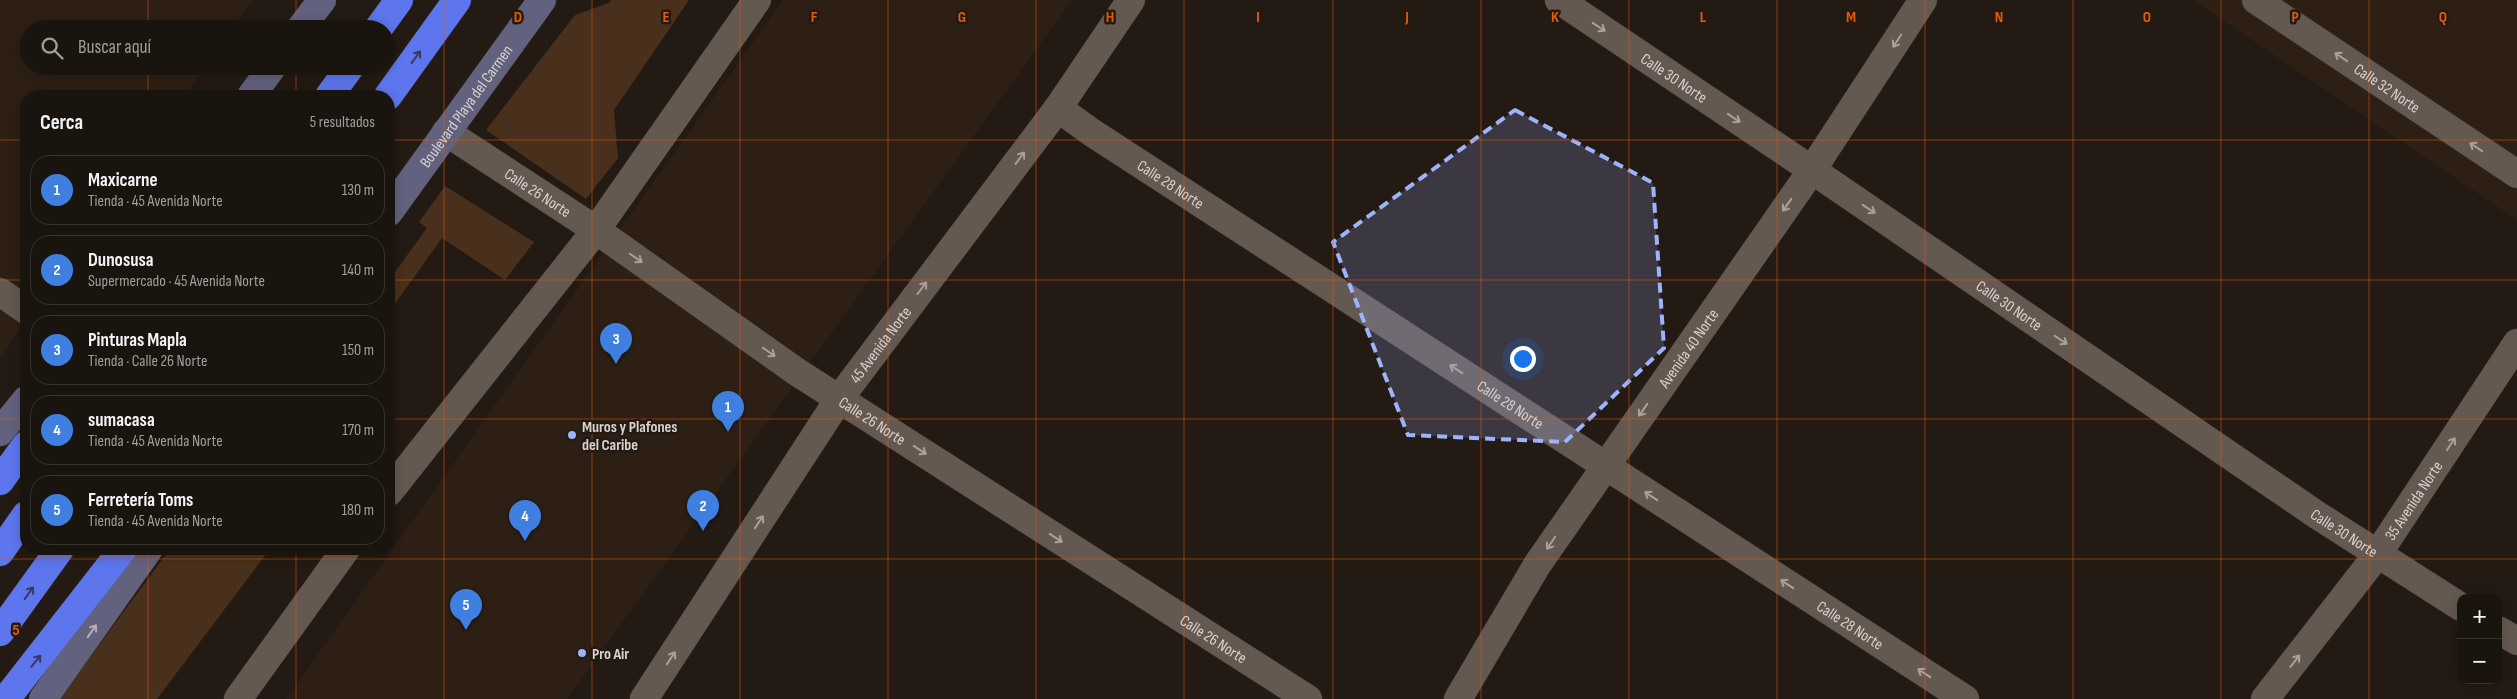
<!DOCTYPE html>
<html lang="es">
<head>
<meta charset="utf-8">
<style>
  :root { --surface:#1a140e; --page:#27211c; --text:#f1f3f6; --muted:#9f9e9e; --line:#38332e; --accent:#0b8043 }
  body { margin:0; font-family:"Sofia Sans Condensed",sans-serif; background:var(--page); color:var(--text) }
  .controls { position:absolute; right:15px; bottom:15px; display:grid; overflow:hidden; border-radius:10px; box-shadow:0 2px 12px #0003 }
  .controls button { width:45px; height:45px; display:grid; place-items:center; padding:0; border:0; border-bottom:1px solid var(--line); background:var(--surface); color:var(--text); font:25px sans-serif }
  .you { position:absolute; left:1522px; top:358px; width:18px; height:18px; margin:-12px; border:4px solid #fff; border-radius:50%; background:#1a73e8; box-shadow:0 0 0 8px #1a73e833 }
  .badge { display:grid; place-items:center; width:32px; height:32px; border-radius:50%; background:var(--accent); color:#fff; font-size:16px; font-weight:700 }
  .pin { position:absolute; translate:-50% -41px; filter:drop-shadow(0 1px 2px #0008) }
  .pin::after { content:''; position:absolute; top:26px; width:18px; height:15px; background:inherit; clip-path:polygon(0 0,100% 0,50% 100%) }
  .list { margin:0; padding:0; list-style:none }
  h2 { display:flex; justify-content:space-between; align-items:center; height:65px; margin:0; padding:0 20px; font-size:21px }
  h2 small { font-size:16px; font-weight:400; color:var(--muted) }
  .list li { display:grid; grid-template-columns:32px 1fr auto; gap:15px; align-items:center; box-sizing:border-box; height:70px; margin:0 10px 10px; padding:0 10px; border:1px solid var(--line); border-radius:20px }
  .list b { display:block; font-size:19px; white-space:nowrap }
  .list p { margin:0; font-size:16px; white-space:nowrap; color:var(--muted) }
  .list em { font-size:16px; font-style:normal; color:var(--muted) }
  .icon { flex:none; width:28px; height:28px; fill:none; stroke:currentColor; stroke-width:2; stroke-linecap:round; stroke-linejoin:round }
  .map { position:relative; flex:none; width:2517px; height:699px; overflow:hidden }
  .search { position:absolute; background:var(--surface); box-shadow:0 2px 12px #0003; left:20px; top:20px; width:375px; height:55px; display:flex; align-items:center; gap:12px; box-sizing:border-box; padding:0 18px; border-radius:28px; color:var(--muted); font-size:19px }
  .panel { position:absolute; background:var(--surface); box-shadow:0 2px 12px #0003; left:20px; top:90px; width:375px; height:465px; border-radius:20px }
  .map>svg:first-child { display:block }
  .built { fill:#2d1f14 }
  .green { fill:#49301c }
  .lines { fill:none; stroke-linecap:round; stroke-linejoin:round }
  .street-casing { stroke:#3d3633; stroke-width:29 }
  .secondary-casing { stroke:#3d3633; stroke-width:29 }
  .highway-casing { stroke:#3d3633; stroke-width:29 }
  .street { stroke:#645950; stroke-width:28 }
  .secondary { stroke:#62627f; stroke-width:28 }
  .highway { stroke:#5e76ed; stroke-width:28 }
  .oneway { stroke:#aaa19b }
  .oneway2 { stroke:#383a5f }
  .oneway3 { stroke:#b5b0b6 }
  .marked { fill:#9eb3fd; fill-opacity:0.2; stroke:#9eb3fd; stroke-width:4; stroke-dasharray:10 6; stroke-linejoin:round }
  .grid { fill:none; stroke:#e8590c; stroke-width:1; stroke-opacity:0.55 }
  .poi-dot { fill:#9eb3fd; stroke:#231a13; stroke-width:2 }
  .labels { text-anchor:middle; stroke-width:5; stroke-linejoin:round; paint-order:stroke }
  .street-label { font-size:16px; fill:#d8d1cd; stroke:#231a13 }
  .poi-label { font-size:16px; font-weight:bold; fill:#d8d1cd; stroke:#231a13; text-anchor:start }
  .grid-label { font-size:16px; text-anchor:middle; font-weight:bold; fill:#e8590c; stroke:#231a13; stroke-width:5; stroke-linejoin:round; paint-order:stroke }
</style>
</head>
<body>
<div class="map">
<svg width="2517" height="699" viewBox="0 0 2517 699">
  <rect width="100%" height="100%" fill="#231a13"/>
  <path class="built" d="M 0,0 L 253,0 L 233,29 L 29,29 L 29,66 L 206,66 L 185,96 L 26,96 L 26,321 L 0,358 Z
    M 783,0 L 1072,0 L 567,699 L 286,699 Z
    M 2193,0 L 2517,0 L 2517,220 Z"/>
  <path class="green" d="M 611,0 L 689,0 L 614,110 L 618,158 L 586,199 L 486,130 L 575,15 L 609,3 Z
    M 445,186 L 534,242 L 505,280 L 442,238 L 389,312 L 389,280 L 427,228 L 419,222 Z
    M 170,549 L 270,549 L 157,699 L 59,699 Z"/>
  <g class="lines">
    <defs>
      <g id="street">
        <path id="s1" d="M 1559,0 L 1812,170 L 2317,515 L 2461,607"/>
        <path id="s2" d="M 2256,0 L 2517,174"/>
        <path id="s3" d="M 1058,108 L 1091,132 L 1965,699"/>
        <path id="s4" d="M 446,132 L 596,230 L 797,372 L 1308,699"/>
        <path d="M 0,292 L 26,310"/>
        <path d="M 389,492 L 596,230 L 757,0"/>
        <path d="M 2498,630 L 2517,641"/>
        <path d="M 238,699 L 346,549"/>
        <path id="s5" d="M 644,699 L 839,399 L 1058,108 L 1131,0"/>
        <path id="s6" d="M 1458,699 L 1537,565 L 1812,170 L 1923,0"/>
        <path id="s7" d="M 2265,699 L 2377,555 L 2517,343"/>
      </g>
      <g id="secondary">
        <path d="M 300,29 L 322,0"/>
        <path d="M 251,96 L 273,66"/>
        <path id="s8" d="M 389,212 L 542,0"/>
        <path d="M 0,432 L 26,400"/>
        <path d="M 43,699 L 149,549"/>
      </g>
      <path id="highway" d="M 378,29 L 399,0
        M 329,96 L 351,66
        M 388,96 L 457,0
        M 0,481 L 26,445
        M 0,552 L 26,515
        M 0,632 L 60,549
        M 6,699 L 123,549"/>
    </defs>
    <use href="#street" class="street-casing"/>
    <use href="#secondary" class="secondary-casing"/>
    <use href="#highway" class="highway-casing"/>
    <use href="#street" class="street"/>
    <use href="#secondary" class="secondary"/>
    <use href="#highway" class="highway"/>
  </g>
  <defs><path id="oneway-shaft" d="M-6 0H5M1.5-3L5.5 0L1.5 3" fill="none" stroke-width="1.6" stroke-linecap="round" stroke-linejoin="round" transform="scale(1.25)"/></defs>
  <g class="oneway">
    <use href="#oneway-shaft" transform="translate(1599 27) rotate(34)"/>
    <use href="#oneway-shaft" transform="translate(1897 41) rotate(123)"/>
    <use href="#oneway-shaft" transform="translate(2341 57) rotate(-146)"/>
    <use href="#oneway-shaft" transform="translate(1734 118) rotate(34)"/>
    <use href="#oneway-shaft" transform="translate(2476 147) rotate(-146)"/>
    <use href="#oneway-shaft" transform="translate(1020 158) rotate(-53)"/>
    <use href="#oneway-shaft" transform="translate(1787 205) rotate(125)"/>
    <use href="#oneway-shaft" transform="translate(1869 209) rotate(34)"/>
    <use href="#oneway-shaft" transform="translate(636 258) rotate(35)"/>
    <use href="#oneway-shaft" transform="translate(922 288) rotate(-53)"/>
    <use href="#oneway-shaft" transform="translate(2061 340) rotate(34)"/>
    <use href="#oneway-shaft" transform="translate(769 352) rotate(35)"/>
    <use href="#oneway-shaft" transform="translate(1456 369) rotate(-147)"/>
    <use href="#oneway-shaft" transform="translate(1643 410) rotate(125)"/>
    <use href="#oneway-shaft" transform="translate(2451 444) rotate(-57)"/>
    <use href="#oneway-shaft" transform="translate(920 450) rotate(33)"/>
    <use href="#oneway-shaft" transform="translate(1651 496) rotate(-147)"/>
    <use href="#oneway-shaft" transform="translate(759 522) rotate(-57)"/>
    <use href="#oneway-shaft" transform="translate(1056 538) rotate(33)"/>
    <use href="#oneway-shaft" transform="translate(1551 543) rotate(124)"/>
    <use href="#oneway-shaft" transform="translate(1787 584) rotate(-147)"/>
    <use href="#oneway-shaft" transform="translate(671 658) rotate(-57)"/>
    <use href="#oneway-shaft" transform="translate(2295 661) rotate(-52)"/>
    <use href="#oneway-shaft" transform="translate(1924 673) rotate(-147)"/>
  </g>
  <g class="oneway2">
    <use href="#oneway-shaft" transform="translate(416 57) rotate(-54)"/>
    <use href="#oneway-shaft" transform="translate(29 593) rotate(-54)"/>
    <use href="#oneway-shaft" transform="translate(36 661) rotate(-51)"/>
  </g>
  <use class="oneway3" href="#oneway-shaft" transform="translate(92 631) rotate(-55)"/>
  <path class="marked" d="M 1515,110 L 1653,183 L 1664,348 L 1565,442 L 1408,435 L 1333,242 Z"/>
  <path class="grid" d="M 148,0 L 148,29M 296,0 L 296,29M 444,0 L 444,699M 592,0 L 592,699M 740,0 L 740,699M 888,0 L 888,699M 1036,0 L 1036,699M 1184,0 L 1184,699M 1333,0 L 1333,699M 1481,0 L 1481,699M 1629,0 L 1629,699M 1777,0 L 1777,699M 1925,0 L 1925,699M 2073,0 L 2073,699M 2221,0 L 2221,699M 2369,0 L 2369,699M 148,66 L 148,96M 296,66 L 296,96M 0,140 L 26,140M 389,140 L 2517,140M 0,280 L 26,280M 389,280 L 2517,280M 0,419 L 26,419M 389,419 L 2517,419M 148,549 L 148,699M 296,549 L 296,699M 0,559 L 2517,559"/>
  <g class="poi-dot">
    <circle cx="572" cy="435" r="5"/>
    <circle cx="582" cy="653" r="5"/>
  </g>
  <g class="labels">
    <g class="street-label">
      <text dy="6" stroke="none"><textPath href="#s1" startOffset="139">Calle 30 Norte</textPath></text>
      <text dy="6" stroke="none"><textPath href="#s2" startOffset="158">Calle 32 Norte</textPath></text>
      <text dy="6" stroke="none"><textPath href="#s8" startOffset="131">Boulevard Playa del Carmen</textPath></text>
      <text dy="6" stroke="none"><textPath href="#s3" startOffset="136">Calle 28 Norte</textPath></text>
      <text dy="6" stroke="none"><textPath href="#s4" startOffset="110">Calle 26 Norte</textPath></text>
      <text dy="6" stroke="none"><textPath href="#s1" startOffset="544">Calle 30 Norte</textPath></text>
      <text dy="6" stroke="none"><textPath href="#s5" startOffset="426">45 Avenida Norte</textPath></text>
      <text dy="6" stroke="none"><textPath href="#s6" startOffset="420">Avenida 40 Norte</textPath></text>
      <text dy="6" stroke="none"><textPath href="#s3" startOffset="541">Calle 28 Norte</textPath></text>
      <text dy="6" stroke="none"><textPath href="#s4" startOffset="515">Calle 26 Norte</textPath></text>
      <text dy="6" stroke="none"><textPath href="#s7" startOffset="248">35 Avenida Norte</textPath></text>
      <text dy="6" stroke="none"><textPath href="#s1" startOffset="949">Calle 30 Norte</textPath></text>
      <text dy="6" stroke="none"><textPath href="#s3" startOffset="946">Calle 28 Norte</textPath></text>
      <text dy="6" stroke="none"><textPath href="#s4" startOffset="920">Calle 26 Norte</textPath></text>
    </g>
    <g class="poi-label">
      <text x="582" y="432">Muros y Plafones<tspan x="582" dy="18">del Caribe</tspan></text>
      <text x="592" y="659">Pro Air</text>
    </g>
  </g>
  <g class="grid-label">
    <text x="518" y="22">D</text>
    <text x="666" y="22">E</text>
    <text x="814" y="22">F</text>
    <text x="962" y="22">G</text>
    <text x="1110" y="22">H</text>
    <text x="1258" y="22">I</text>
    <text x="1407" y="22">J</text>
    <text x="1555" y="22">K</text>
    <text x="1703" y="22">L</text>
    <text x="1851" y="22">M</text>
    <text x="1999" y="22">N</text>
    <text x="2147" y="22">O</text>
    <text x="2295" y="22">P</text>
    <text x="2443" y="22">Q</text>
    <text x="16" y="635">5</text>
  </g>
</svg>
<div class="controls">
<button>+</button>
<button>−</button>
</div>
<div class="you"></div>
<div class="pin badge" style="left:728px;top:432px;background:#3f7fe0">1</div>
<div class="pin badge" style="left:703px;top:531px;background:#3f7fe0">2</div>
<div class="pin badge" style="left:616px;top:364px;background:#3f7fe0">3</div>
<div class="pin badge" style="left:525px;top:541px;background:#3f7fe0">4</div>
<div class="pin badge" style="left:466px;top:630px;background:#3f7fe0">5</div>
<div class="search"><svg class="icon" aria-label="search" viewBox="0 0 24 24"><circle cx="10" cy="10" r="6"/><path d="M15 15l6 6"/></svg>Buscar aquí</div>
<section class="panel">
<h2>Cerca<small>5 resultados</small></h2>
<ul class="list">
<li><span class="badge" style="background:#3f7fe0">1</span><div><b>Maxicarne</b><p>Tienda · 45 Avenida Norte</p></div><em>130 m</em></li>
<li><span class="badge" style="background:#3f7fe0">2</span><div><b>Dunosusa</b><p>Supermercado · 45 Avenida Norte</p></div><em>140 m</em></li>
<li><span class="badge" style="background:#3f7fe0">3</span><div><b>Pinturas Mapla</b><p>Tienda · Calle 26 Norte</p></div><em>150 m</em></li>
<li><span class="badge" style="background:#3f7fe0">4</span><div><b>sumacasa</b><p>Tienda · 45 Avenida Norte</p></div><em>170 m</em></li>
<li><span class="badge" style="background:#3f7fe0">5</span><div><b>Ferretería Toms</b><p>Tienda · 45 Avenida Norte</p></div><em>180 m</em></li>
</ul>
</section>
</div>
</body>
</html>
